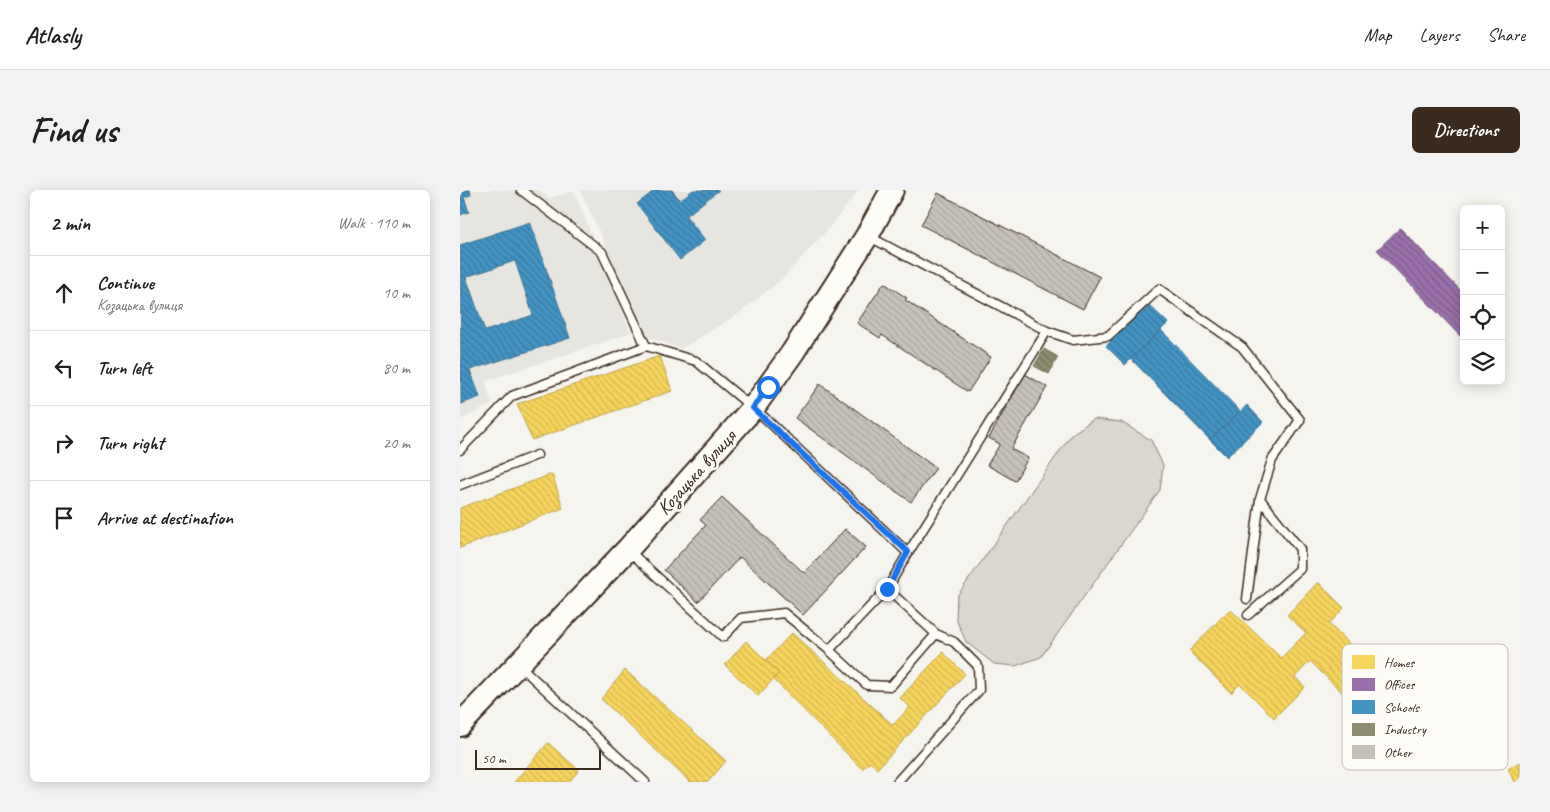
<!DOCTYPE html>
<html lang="en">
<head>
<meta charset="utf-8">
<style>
  :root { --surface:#fff; --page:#f2f2f2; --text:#222; --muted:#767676; --line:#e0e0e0; --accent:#3b2a1e }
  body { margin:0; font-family:Caveat,sans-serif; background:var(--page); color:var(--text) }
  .controls { position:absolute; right:15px; top:15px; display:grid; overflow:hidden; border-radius:8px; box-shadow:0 2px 12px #0003 }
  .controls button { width:45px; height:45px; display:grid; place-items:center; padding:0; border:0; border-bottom:1px solid var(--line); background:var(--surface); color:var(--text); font:25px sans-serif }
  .scale { position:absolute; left:15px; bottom:12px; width:126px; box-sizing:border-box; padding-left:5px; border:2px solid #3b2a1e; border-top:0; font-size:14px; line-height:18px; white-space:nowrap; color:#3b2a1e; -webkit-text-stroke:4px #fdfcf7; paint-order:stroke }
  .stop { position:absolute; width:15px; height:15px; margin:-11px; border:4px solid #1a73e8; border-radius:50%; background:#fff }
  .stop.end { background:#1a73e8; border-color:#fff; box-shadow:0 1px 5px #0008 }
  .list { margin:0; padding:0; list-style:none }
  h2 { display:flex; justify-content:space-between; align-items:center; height:65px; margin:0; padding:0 20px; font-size:21px }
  h2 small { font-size:16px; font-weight:400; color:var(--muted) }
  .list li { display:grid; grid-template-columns:32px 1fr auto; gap:15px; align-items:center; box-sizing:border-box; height:75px; padding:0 20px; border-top:1px solid var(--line) }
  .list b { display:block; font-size:19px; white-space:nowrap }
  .list p { margin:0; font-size:16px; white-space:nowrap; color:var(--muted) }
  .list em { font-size:16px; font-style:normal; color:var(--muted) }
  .icon { flex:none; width:28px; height:28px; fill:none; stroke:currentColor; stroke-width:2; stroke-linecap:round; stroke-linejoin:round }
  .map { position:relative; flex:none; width:1060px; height:592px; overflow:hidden; border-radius:8px }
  header { display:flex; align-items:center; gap:30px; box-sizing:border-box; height:70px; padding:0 25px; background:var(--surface); border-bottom:1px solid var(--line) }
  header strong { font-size:24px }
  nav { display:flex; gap:28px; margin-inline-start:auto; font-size:18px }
  .intro { display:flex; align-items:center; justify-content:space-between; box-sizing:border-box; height:120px; padding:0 30px }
  h1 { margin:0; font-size:35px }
  .button { padding:12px 22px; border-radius:8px; background:var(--accent); color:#fff; font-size:18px; font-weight:700 }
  main { display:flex; gap:30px; padding:0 30px }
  aside { flex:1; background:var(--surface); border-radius:8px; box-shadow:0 2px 12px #0003 }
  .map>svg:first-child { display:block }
  .built { fill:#e7e5df }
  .pitch { fill:#dad6d0; stroke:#8a8077 }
  .homes { fill:url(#homes-back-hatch); stroke:#bea249 }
  .offices { fill:url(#offices-back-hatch); stroke:#7d5b81 }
  .schools { fill:url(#schools-back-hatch); stroke:#417492; fill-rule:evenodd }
  .industry { fill:url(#industry-back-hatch); stroke:#746f56 }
  .building { fill:url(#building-back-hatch); stroke:#3b2a1e }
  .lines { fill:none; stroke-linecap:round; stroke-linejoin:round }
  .service-casing { stroke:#3b2a1e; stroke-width:11 }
  .secondary-casing { stroke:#3b2a1e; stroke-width:26 }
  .service { stroke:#fdfcf7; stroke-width:8 }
  .secondary { stroke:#fdfcf7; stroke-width:22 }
  .route { stroke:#1a73e8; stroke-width:6 }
  .labels { text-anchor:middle; stroke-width:5; stroke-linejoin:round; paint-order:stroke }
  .street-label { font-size:20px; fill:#3b2a1e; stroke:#fdfcf7 }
  .key { fill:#fdfcf7; stroke:#c3bdb6; stroke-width:1 }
  .key-label { font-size:14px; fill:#3b2a1e }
</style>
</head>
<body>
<header>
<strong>Atlasly</strong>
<nav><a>Map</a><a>Layers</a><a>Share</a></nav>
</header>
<div class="intro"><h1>Find us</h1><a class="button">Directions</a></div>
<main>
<aside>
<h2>2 min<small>Walk · 110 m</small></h2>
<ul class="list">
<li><svg class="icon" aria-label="ahead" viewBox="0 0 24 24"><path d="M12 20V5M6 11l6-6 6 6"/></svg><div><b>Continue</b><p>Козацька вулиця</p></div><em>10 m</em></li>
<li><svg class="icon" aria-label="left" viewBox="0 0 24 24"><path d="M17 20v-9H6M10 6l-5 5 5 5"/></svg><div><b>Turn left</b></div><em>80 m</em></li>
<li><svg class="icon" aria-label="right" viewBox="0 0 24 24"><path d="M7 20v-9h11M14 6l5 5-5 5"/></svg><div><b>Turn right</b></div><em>20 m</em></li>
<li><svg class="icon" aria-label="arrive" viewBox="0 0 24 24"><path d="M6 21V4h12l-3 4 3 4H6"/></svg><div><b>Arrive at destination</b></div></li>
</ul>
</aside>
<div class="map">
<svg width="1060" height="592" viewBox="0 0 1060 592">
  <defs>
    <pattern id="homes-back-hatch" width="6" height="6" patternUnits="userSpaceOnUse" patternTransform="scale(1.25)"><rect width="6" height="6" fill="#f6d55c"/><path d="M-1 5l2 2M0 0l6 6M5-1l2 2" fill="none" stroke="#d4b750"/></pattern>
    <pattern id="offices-back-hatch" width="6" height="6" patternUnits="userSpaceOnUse" patternTransform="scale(1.25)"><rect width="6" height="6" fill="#9970ab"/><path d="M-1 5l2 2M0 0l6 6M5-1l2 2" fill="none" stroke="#7e5c8b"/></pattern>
    <pattern id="schools-back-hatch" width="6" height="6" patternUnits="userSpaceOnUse" patternTransform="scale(1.25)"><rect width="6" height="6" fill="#4393c3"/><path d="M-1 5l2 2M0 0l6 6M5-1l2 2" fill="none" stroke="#39789e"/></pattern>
    <pattern id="industry-back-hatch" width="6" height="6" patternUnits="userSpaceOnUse" patternTransform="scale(1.25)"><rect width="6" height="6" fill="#8c8c6e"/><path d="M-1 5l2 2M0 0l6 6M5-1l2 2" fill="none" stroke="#74735a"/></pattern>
    <pattern id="building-back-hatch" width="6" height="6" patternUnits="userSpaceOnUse" patternTransform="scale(1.25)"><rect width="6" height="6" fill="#c7c1bb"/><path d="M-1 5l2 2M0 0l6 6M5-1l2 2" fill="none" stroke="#aca6a0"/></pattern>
  </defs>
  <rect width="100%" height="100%" fill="#f5f4ee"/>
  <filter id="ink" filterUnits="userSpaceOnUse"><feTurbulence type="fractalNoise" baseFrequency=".02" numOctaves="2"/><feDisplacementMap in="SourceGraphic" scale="10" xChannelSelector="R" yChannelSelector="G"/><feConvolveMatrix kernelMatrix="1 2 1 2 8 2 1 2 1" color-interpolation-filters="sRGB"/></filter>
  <g filter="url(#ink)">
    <path class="built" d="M 0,0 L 79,0 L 89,8 L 114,1 L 171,143 L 25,191 L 32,214 L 0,230 Z
      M 120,0 L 399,0 L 369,38 L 321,90 L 278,124 L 221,159 L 187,146 Z"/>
    <path class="pitch" d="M 634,229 L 661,232 L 691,250 L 703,275 L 700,300 L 581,467 L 555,476 L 534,474 L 506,452 L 496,429 L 497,406 L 612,244 Z"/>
    <path class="homes" d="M 200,166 L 212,201 L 72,250 L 57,214 Z
      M 92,284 L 103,318 L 0,358 L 0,318 Z
      M 858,392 L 884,418 L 869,434 L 951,514 L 923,543 L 850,471 L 835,487 L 845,497 L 814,528 L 780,494 L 771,503 L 729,461 L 770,419 L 821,468 L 846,443 L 827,425 Z
      M 332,443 L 433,535 L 450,517 L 440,508 L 483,462 L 505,484 L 417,579 L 410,572 L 402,579 L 313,489 L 319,483 L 306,470 Z
      M 286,451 L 319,483 L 298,506 L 265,475 Z
      M 165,480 L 266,571 L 248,592 L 230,592 L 141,509 Z
      M 88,553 L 119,580 L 109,592 L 54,592 Z
      M 1060,572 L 1060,592 L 1054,592 L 1048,578 Z"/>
    <path class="offices" d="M 940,38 L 1004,104 L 1004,150 L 917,60 Z"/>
    <path class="schools" d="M 0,0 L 10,0 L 11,5 L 4,7 L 9,22 L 0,25 Z
      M 195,0 L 212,0 L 220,10 L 233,0 L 259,0 L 226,26 L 245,50 L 220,70 L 177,14 Z
      M 70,32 L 110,148 L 10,180 L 20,207 L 1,214 L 0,55 ZM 55,71 L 73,125 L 25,141 L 6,87 Z
      M 688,114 L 708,133 L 665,175 L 646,156 Z
      M 701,140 L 780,221 L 750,250 L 671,169 Z
      M 787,215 L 803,232 L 767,267 L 750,250 Z"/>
    <path class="industry" d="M 584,159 L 598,167 L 589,184 L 574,176 Z"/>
    <path class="building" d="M 478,3 L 640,87 L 623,119 L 461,35 Z
      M 424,93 L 447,108 L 445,110 L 531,167 L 508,202 L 422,145 L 420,148 L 397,133 Z
      M 565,184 L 587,197 L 551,259 L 568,268 L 555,291 L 527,275 L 540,254 L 529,248 Z
      M 360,194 L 476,278 L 451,312 L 335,228 Z
      M 262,307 L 344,383 L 385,339 L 406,357 L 343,425 L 280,367 L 238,412 L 204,380 L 246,335 L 240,330 Z"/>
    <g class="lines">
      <defs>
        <path id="service" d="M 61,0 L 142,62 L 186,156
          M 410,47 L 587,141 L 613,150 L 648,146 L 699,99 L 782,157 L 840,230 L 812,270 L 800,309 L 787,409
          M 0,260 L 52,206 L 186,156 L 236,171 L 305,228 L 448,363 L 427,399 L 476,444
          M 0,295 L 77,265
          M 169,361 L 263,447 L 281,428 L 324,423 L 369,460 L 407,495 L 431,496 L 476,444 L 494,452 L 518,476 L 519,500 L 437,592
          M 448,363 L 587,141
          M 788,425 L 840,379 L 840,359 L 800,309
          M 369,460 L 427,399
          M 60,476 L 185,592"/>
        <path id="secondary" d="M 0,535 L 168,359 L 293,218 L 333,162 L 407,46 L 432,0"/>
      </defs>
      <use href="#service" class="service-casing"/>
      <use href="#secondary" class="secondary-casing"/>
      <use href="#service" class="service"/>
      <use href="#secondary" class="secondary"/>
    </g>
  </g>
  <g class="lines" filter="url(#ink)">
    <path class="route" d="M 308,197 L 293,218 L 448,362 L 427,399"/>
  </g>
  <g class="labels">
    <g class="street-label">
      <text transform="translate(236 282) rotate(-48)" y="7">Козацька вулиця</text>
    </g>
  </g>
  <rect x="882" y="454" width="166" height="126" rx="8" class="key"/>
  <rect x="892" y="465" width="23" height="14" fill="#f6d55c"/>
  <rect x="892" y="488" width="23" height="13" fill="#9970ab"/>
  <rect x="892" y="510" width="23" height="14" fill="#4393c3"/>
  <rect x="892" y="533" width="23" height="13" fill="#8c8c6e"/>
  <rect x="892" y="555" width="23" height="14" fill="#c7c1bb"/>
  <g class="key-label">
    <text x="924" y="477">Homes</text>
    <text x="924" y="499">Offices</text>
    <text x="924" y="522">Schools</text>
    <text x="924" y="544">Industry</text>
    <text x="924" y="567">Other</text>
  </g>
</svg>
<div class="controls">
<button>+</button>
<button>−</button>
<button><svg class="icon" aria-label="locate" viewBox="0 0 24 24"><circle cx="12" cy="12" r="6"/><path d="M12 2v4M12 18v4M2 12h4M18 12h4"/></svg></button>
<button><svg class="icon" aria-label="layers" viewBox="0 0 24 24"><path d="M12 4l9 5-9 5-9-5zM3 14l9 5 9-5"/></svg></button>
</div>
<div class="scale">50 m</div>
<div class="stop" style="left:308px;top:197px"></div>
<div class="stop end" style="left:427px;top:399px"></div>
</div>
</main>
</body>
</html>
